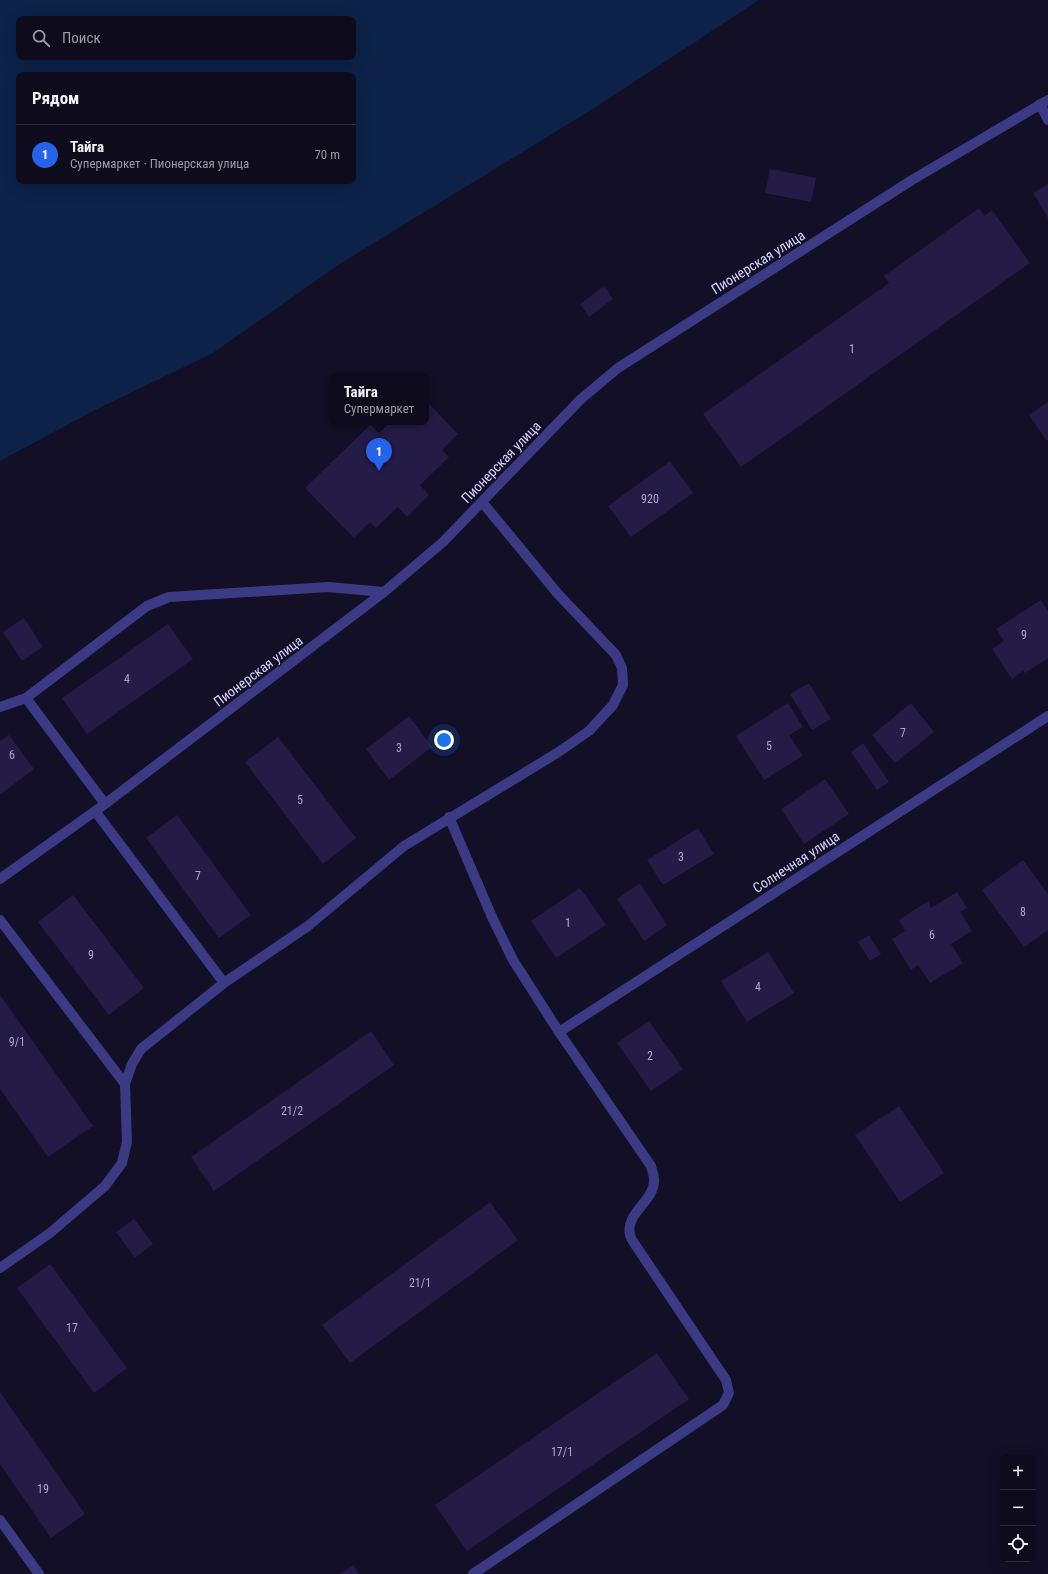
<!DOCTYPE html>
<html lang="ru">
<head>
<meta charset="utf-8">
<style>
  :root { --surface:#0e0b1c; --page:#1c1929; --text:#f1f3f6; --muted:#9b9ba3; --line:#2e2b3b; --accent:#2563eb }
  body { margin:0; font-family:"Roboto Condensed",sans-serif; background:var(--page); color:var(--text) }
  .controls { position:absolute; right:12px; bottom:12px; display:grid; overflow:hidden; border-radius:8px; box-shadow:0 4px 16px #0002 }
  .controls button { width:36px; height:36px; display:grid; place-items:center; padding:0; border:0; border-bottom:1px solid var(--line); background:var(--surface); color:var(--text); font:20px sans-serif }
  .you { position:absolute; left:444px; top:740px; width:14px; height:14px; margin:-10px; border:3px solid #fff; border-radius:50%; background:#1a73e8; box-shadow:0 0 0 6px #1a73e833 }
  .badge { display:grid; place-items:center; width:26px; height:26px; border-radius:50%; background:var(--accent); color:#fff; font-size:13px; font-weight:700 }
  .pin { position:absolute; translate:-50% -33px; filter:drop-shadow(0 1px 2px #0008) }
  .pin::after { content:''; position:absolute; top:21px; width:14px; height:12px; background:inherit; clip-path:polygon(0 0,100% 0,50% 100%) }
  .popup { position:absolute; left:329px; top:373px; width:100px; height:52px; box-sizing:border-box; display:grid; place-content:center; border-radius:8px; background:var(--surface); filter:drop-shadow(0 1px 3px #0005); font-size:13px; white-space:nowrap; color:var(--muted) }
  .popup b { font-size:15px; color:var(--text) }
  .popup::after { content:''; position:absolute; left:50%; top:100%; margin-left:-8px; border:8px solid transparent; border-top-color:var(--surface) }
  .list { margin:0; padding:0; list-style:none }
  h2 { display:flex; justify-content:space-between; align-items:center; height:52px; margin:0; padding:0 16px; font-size:17px }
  h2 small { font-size:13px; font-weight:400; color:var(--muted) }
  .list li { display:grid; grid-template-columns:26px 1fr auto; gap:12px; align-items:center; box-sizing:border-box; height:60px; padding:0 16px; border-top:1px solid var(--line) }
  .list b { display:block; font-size:15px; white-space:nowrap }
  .list p { margin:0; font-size:13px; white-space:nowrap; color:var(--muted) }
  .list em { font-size:13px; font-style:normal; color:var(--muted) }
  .icon { flex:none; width:22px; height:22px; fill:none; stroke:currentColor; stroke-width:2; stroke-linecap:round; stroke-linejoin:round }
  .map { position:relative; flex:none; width:1048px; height:1574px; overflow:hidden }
  .search { position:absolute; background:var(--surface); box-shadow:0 4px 16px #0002; left:16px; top:16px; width:340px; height:44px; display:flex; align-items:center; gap:10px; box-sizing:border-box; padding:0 14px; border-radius:8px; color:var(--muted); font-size:15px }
  .panel { position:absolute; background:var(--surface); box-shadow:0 4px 16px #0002; left:16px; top:72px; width:340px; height:112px; border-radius:8px }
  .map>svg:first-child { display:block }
  .water { fill:#0c2248; fill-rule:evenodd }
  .building { fill:#241b47 }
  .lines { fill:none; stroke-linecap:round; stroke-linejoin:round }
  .minor { stroke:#3d3a85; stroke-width:10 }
  .labels { text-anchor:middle; stroke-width:3; stroke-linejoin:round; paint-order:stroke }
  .number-label { font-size:12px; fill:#aca6d1 }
  .street-label { font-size:14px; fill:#d9d4ff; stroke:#130f26 }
</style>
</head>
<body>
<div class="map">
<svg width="1048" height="1574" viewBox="0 0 1048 1574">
  <rect width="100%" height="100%" fill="#130f26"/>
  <path class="water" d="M 0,0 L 759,0 L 596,107 L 338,265 L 213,353 L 97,409 L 0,461 ZM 19,19 L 353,19 L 353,57 L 19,57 ZM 19,75 L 353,75 L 353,181 L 19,181 Z"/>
  <path class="building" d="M 770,169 L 816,178 L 811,202 L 765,193 Z
    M 1048,184 L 1048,218 L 1033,193 Z
    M 979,208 L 984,216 L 992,210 L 1030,263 L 741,467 L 703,414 L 889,283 L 884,276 Z
    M 604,286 L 613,299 L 589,317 L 580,304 Z
    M 426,401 L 458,434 L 442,450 L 449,457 L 420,485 L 429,495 L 407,517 L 398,507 L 376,528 L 370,522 L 354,538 L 305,488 L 373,422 L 426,422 Z
    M 1048,402 L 1048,440 L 1047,441 L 1029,415 Z
    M 670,461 L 693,493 L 631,537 L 608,506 Z
    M 1041,600 L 1048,611 L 1048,658 L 1025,673 L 1023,671 L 1012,679 L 992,649 L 1004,641 L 996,629 Z
    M 24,618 L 43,647 L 22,661 L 3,632 Z
    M 168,624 L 193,659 L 87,734 L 62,698 Z
    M 809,683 L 831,719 L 812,730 L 790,694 Z
    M 788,703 L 803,727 L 789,735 L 803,756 L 764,780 L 736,736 Z
    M 911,703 L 934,732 L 895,763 L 872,735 Z
    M 409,716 L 432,747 L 389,780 L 366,749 Z
    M 9,735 L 34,769 L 0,795 L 0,741 Z
    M 278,737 L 356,838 L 323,864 L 245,762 Z
    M 863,743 L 889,782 L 877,790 L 851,752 Z
    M 825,779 L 849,814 L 804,844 L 781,809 Z
    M 177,815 L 251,915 L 219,938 L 146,838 Z
    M 698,828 L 714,854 L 663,885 L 647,860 Z
    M 1023,860 L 1048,894 L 1048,930 L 1024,947 L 982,890 Z
    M 640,883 L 667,925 L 644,941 L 617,899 Z
    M 580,888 L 606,925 L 556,958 L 531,921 Z
    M 957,892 L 967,908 L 960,912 L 972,931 L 951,944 L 963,963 L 930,983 L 918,965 L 911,970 L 892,939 L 905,931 L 899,920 L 928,901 L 931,908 Z
    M 73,895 L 144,988 L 109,1015 L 38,922 Z
    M 869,935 L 881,954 L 870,961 L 858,942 Z
    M 768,952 L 794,993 L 747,1022 L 721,981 Z
    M 0,995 L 93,1126 L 48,1157 L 0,1089 Z
    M 649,1021 L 683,1069 L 651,1091 L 617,1043 Z
    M 371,1031 L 394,1065 L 214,1191 L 191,1157 Z
    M 899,1106 L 944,1173 L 900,1202 L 855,1135 Z
    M 490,1202 L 518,1240 L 350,1363 L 322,1325 Z
    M 134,1219 L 153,1244 L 135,1258 L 116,1232 Z
    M 50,1264 L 127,1368 L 94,1393 L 17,1288 Z
    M 657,1353 L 689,1399 L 467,1551 L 435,1505 Z
    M 0,1392 L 85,1514 L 51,1538 L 0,1464 Z
    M 353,1565 L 359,1574 L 340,1574 Z"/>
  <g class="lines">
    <path class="minor" d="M 1040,104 L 1048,120
      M 26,698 L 105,804
      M 0,707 L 26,698 L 147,606 L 169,597 L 328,587 L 384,592
      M 95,811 L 224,983
      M 449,817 L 492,917 L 513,960 L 559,1032 L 651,1166 C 652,1171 655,1177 654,1182 C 653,1202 625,1213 630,1235 C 631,1239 634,1243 636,1246 L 726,1380 L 729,1393 L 723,1405 L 473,1574
      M 0,879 L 105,804 L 384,592 L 443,542 L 581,399 L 618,368 L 912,180 L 1048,100
      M 0,920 L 125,1084
      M 559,1032 L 1048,716
      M 0,1268 L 50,1233 L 105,1186 L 122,1163 L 127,1142 L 125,1084 L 132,1064 L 141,1049 L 224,983 L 308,926 L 404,846 L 557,753 L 589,731 L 613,705 L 623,685 L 622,668 L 616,655 L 558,594 L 482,502
      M 0,1520 L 39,1574"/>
  </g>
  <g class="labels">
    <g class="number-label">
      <text x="852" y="353">1</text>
      <text x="650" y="503">920</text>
      <text x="1024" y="639">9</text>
      <text x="127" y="683">4</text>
      <text x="903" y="737">7</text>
      <text x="769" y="750">5</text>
      <text x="399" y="752">3</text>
      <text x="12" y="759">6</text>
      <text x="300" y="804">5</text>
      <text x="681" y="861">3</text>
      <text x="198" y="880">7</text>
      <text x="1023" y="916">8</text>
      <text x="568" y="927">1</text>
      <text x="932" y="939">6</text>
      <text x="91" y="959">9</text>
      <text x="758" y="991">4</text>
      <text x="17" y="1046">9/1</text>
      <text x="650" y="1060">2</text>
      <text x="292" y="1115">21/2</text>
      <text x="420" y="1287">21/1</text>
      <text x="72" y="1332">17</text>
      <text x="562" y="1456">17/1</text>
      <text x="43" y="1493">19</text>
    </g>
    <g class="street-label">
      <text transform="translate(758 262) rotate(-32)" y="5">Пионерская улица</text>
      <text transform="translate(501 462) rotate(-46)" y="5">Пионерская улица</text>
      <text transform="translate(258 671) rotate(-37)" y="5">Пионерская улица</text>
      <text transform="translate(796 862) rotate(-33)" y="5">Солнечная улица</text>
    </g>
  </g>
</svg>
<div class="controls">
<button>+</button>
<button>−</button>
<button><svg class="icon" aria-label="locate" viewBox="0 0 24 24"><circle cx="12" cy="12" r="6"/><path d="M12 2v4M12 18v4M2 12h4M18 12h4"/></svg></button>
</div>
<div class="you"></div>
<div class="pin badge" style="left:379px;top:471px">1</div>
<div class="popup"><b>Тайга</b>Супермаркет</div>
<div class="search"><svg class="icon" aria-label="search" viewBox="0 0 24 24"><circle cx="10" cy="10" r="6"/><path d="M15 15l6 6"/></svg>Поиск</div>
<section class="panel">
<h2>Рядом<small></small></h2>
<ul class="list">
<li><span class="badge">1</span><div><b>Тайга</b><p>Супермаркет · Пионерская улица</p></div><em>70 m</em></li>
</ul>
</section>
</div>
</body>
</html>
